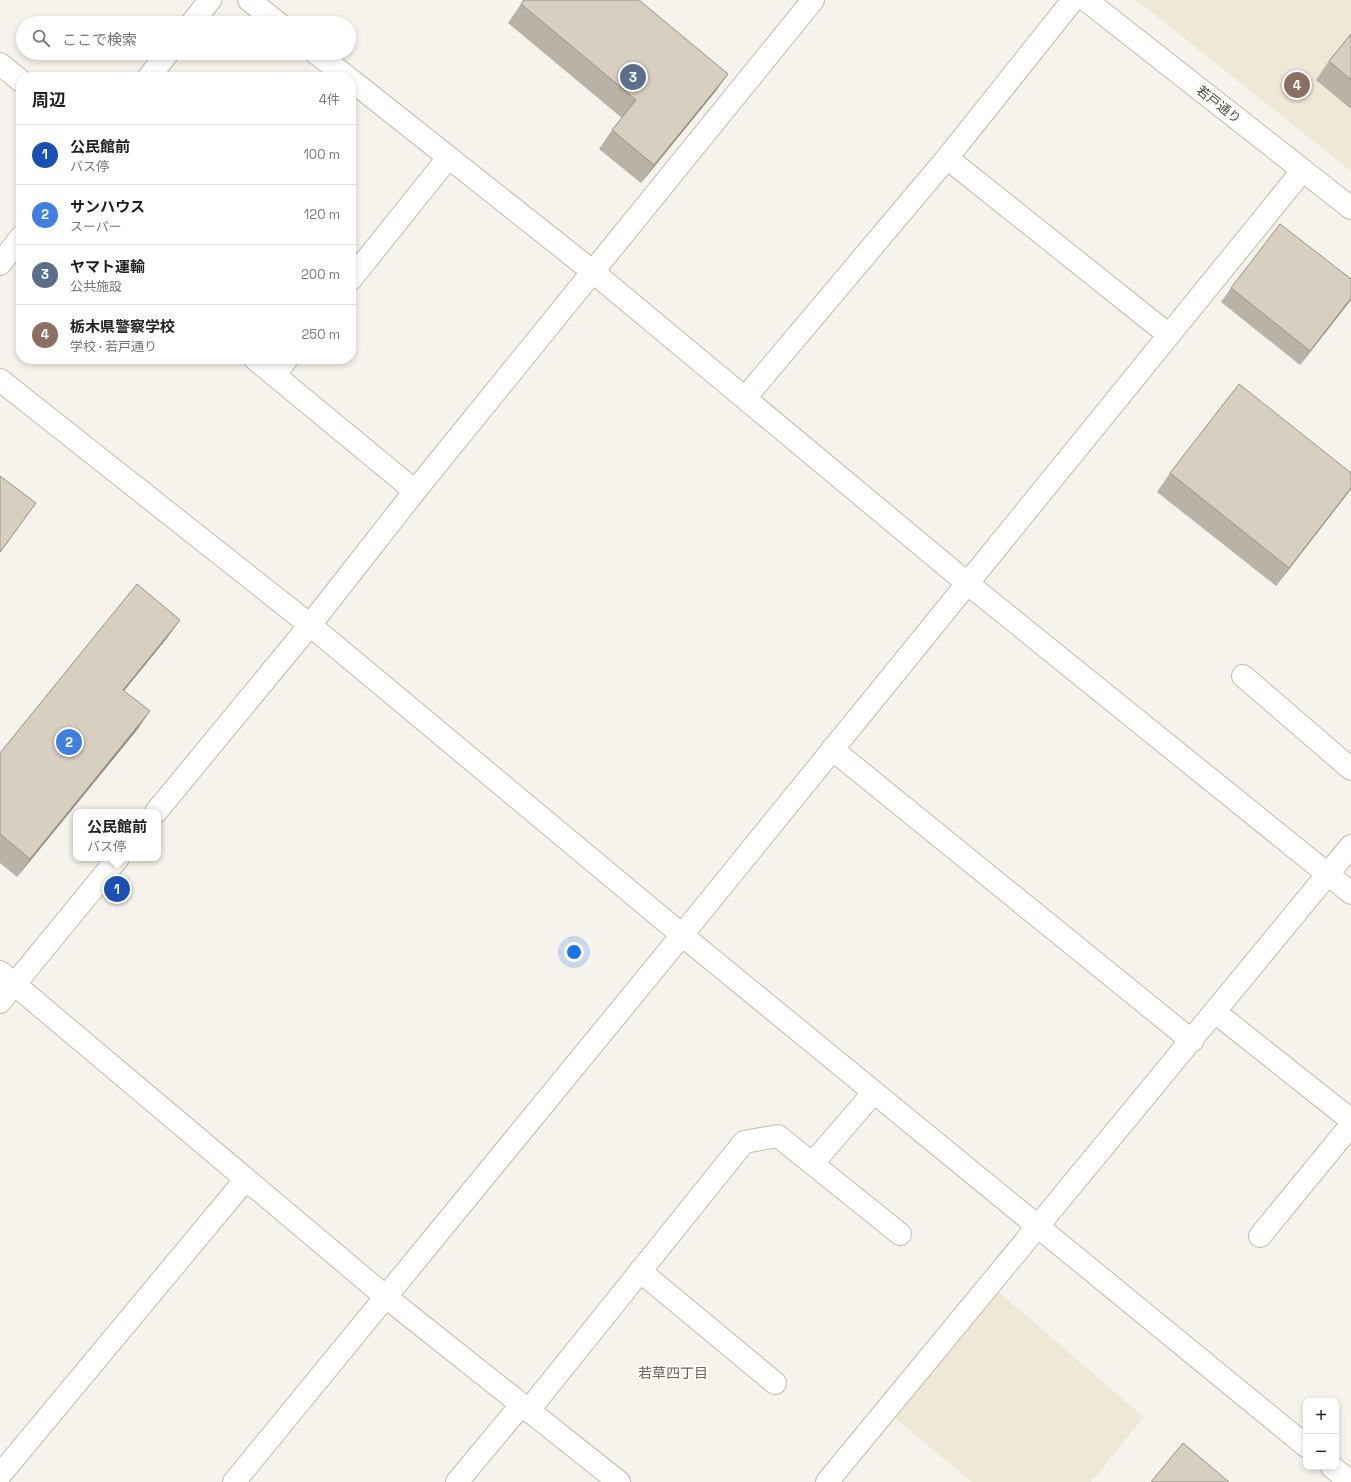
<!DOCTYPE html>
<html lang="ja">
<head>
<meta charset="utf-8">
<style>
  :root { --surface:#fff; --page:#f6f6f6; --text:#222; --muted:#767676; --line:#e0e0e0; --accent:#b45309 }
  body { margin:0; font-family:"Space Grotesk","Noto Sans JP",sans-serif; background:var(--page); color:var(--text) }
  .controls { position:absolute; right:12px; bottom:12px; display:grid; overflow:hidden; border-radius:8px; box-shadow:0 2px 6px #0003 }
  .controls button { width:36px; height:36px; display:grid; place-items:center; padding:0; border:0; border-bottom:1px solid var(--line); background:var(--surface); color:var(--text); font:20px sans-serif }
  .you { position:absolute; left:574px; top:952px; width:14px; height:14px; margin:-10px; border:3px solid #fff; border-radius:50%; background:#1a73e8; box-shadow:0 0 0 6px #1a73e833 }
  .badge { display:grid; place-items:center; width:26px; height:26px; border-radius:50%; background:var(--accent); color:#fff; font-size:13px; font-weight:700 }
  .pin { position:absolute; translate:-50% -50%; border:2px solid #fff; box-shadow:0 1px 4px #0006 }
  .popup { position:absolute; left:73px; top:809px; width:88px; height:52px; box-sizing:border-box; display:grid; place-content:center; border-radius:8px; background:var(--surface); filter:drop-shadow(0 1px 3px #0005); font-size:13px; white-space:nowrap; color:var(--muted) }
  .popup b { font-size:15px; color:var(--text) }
  .popup::after { content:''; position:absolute; left:50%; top:100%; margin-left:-8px; border:8px solid transparent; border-top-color:var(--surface) }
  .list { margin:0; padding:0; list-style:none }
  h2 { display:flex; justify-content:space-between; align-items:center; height:52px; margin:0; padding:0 16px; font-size:17px }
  h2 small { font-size:13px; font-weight:400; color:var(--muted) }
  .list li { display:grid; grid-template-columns:26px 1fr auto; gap:12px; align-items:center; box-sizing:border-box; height:60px; padding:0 16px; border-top:1px solid var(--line) }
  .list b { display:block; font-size:15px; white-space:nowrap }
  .list p { margin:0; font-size:13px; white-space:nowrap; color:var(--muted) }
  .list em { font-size:13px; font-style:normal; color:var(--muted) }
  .icon { flex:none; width:22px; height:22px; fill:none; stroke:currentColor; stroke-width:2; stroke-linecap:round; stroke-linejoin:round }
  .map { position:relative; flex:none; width:1351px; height:1482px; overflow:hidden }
  .search { position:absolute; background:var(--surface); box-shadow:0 2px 6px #0003; left:16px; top:16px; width:340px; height:44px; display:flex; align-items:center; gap:10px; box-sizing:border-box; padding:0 14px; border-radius:22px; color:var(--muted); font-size:15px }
  .panel { position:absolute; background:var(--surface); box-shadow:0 2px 6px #0003; left:16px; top:72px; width:340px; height:292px; border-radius:16px }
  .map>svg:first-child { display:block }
  .education { fill:#efe8d6 }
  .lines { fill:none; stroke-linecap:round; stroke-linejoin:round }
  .minor-casing { stroke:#c2bbae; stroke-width:24 }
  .minor { stroke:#fff; stroke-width:22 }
  .wall { fill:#bab2a6 }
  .shaded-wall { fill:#979187 }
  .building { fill:#d8cfc1; stroke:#979187 }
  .labels { text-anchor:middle; stroke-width:4; stroke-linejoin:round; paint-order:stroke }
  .street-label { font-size:13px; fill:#4b4439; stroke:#fff }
  .neighbourhood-label { font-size:14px; fill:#6e6250; stroke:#fff }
</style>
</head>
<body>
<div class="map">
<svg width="1351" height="1482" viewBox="0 0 1351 1482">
  <rect width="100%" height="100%" fill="#f6f3ec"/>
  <path class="education" d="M 1136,0 L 1351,0 L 1351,171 Z
    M 993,1287 L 1144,1417 L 1091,1482 L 972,1482 L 889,1413 Z"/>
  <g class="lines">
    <defs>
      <path id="minor" d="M 249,0 L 278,23
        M 1086,0 L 1351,208
        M 192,23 L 210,0
        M 316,53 L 347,77
        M 0,64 L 21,81
        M 149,77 L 168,53
        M 351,80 L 592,271 L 967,583 L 1351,893
        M 947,158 L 1169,335
        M 0,264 L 21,237
        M 351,279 L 448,158
        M 255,359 L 415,491
        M 274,375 L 287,359
        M 0,380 L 310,625 L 682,935 L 1306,1446
        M 745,398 L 947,158 L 1073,0
        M 1243,676 L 1351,769
        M 832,749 L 1192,1041
        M 156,812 L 310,625 L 415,491 L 813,0
        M 0,972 L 386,1297 L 619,1482
        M 0,1002 L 118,858
        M 1215,1012 L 1351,1120
        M 813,1163 L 874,1092
        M 1260,1236 L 1351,1125
        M 640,1271 L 775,1383
        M 528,1411 L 744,1142 L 778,1136 L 900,1234
        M 1332,1467 L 1350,1482
        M 0,1475 L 246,1179
        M 234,1482 L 682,935 L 1303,170
        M 457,1482 L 521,1405
        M 827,1482 L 1351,846"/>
    </defs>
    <use href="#minor" class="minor-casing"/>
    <use href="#minor" class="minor"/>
  </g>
  <path class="wall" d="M 521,4 L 728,74 L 715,92 L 641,183 L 599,149 L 612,130 L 622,118 L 508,23 Z
    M 1351,34 L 1351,109 L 1316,80 L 1329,61 Z
    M 1231,288 L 1351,300 L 1300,365 L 1221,302 Z
    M 1170,473 L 1351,473 L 1351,489 L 1276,586 L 1157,492 Z
    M 180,620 L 167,638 L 124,691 L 137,730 L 17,877 L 0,863 L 0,753 Z"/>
  <path class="shaded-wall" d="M 728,74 L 715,92 L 641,183 L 654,165 Z
    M 1351,298 L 1350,301 L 1300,365 L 1310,351 Z
    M 1351,488 L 1351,489 L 1345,497 L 1276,586 L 1289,568 Z
    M 36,503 L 23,521 L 0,553 L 0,552 Z
    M 180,620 L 167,638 L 110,708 L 123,690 Z
    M 150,711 L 137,730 L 17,877 L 30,859 Z"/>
  <path class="building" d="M 524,0 L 639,0 L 728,74 L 654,165 L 612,130 L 636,100 L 521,4 Z
    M 1351,34 L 1351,80 L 1329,61 Z
    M 1280,224 L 1351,279 L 1351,298 L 1310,351 L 1231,288 Z
    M 1239,384 L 1351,473 L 1351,488 L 1289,568 L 1170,473 Z
    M 0,476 L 36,503 L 0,552 Z
    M 137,584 L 180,620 L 123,690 L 150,711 L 30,859 L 0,834 L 0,753 Z
    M 1183,1443 L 1229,1482 L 1151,1482 Z"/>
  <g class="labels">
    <g class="street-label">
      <text transform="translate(1219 104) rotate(38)" y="5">若戸通り</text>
    </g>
    <g class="neighbourhood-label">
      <text x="673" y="1378">若草四丁目</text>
    </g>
  </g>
</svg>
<div class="controls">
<button>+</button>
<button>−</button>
</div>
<div class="you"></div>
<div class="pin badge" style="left:117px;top:889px;background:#1a4fb4">1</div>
<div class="popup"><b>公民館前</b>バス停</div>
<div class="pin badge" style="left:69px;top:742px;background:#3f7fe0">2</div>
<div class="pin badge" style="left:633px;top:77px;background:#5c6f8a">3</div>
<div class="pin badge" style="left:1297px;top:85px;background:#8d6e63">4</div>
<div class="search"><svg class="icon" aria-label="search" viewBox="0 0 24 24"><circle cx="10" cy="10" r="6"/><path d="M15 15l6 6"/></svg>ここで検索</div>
<section class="panel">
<h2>周辺<small>4件</small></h2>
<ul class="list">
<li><span class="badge" style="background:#1a4fb4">1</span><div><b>公民館前</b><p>バス停</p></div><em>100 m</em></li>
<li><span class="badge" style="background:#3f7fe0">2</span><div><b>サンハウス</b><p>スーパー</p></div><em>120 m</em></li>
<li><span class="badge" style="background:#5c6f8a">3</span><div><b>ヤマト運輸</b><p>公共施設</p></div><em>200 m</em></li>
<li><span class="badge" style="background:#8d6e63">4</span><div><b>栃木県警察学校</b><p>学校 · 若戸通り</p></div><em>250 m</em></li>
</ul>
</section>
</div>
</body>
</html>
